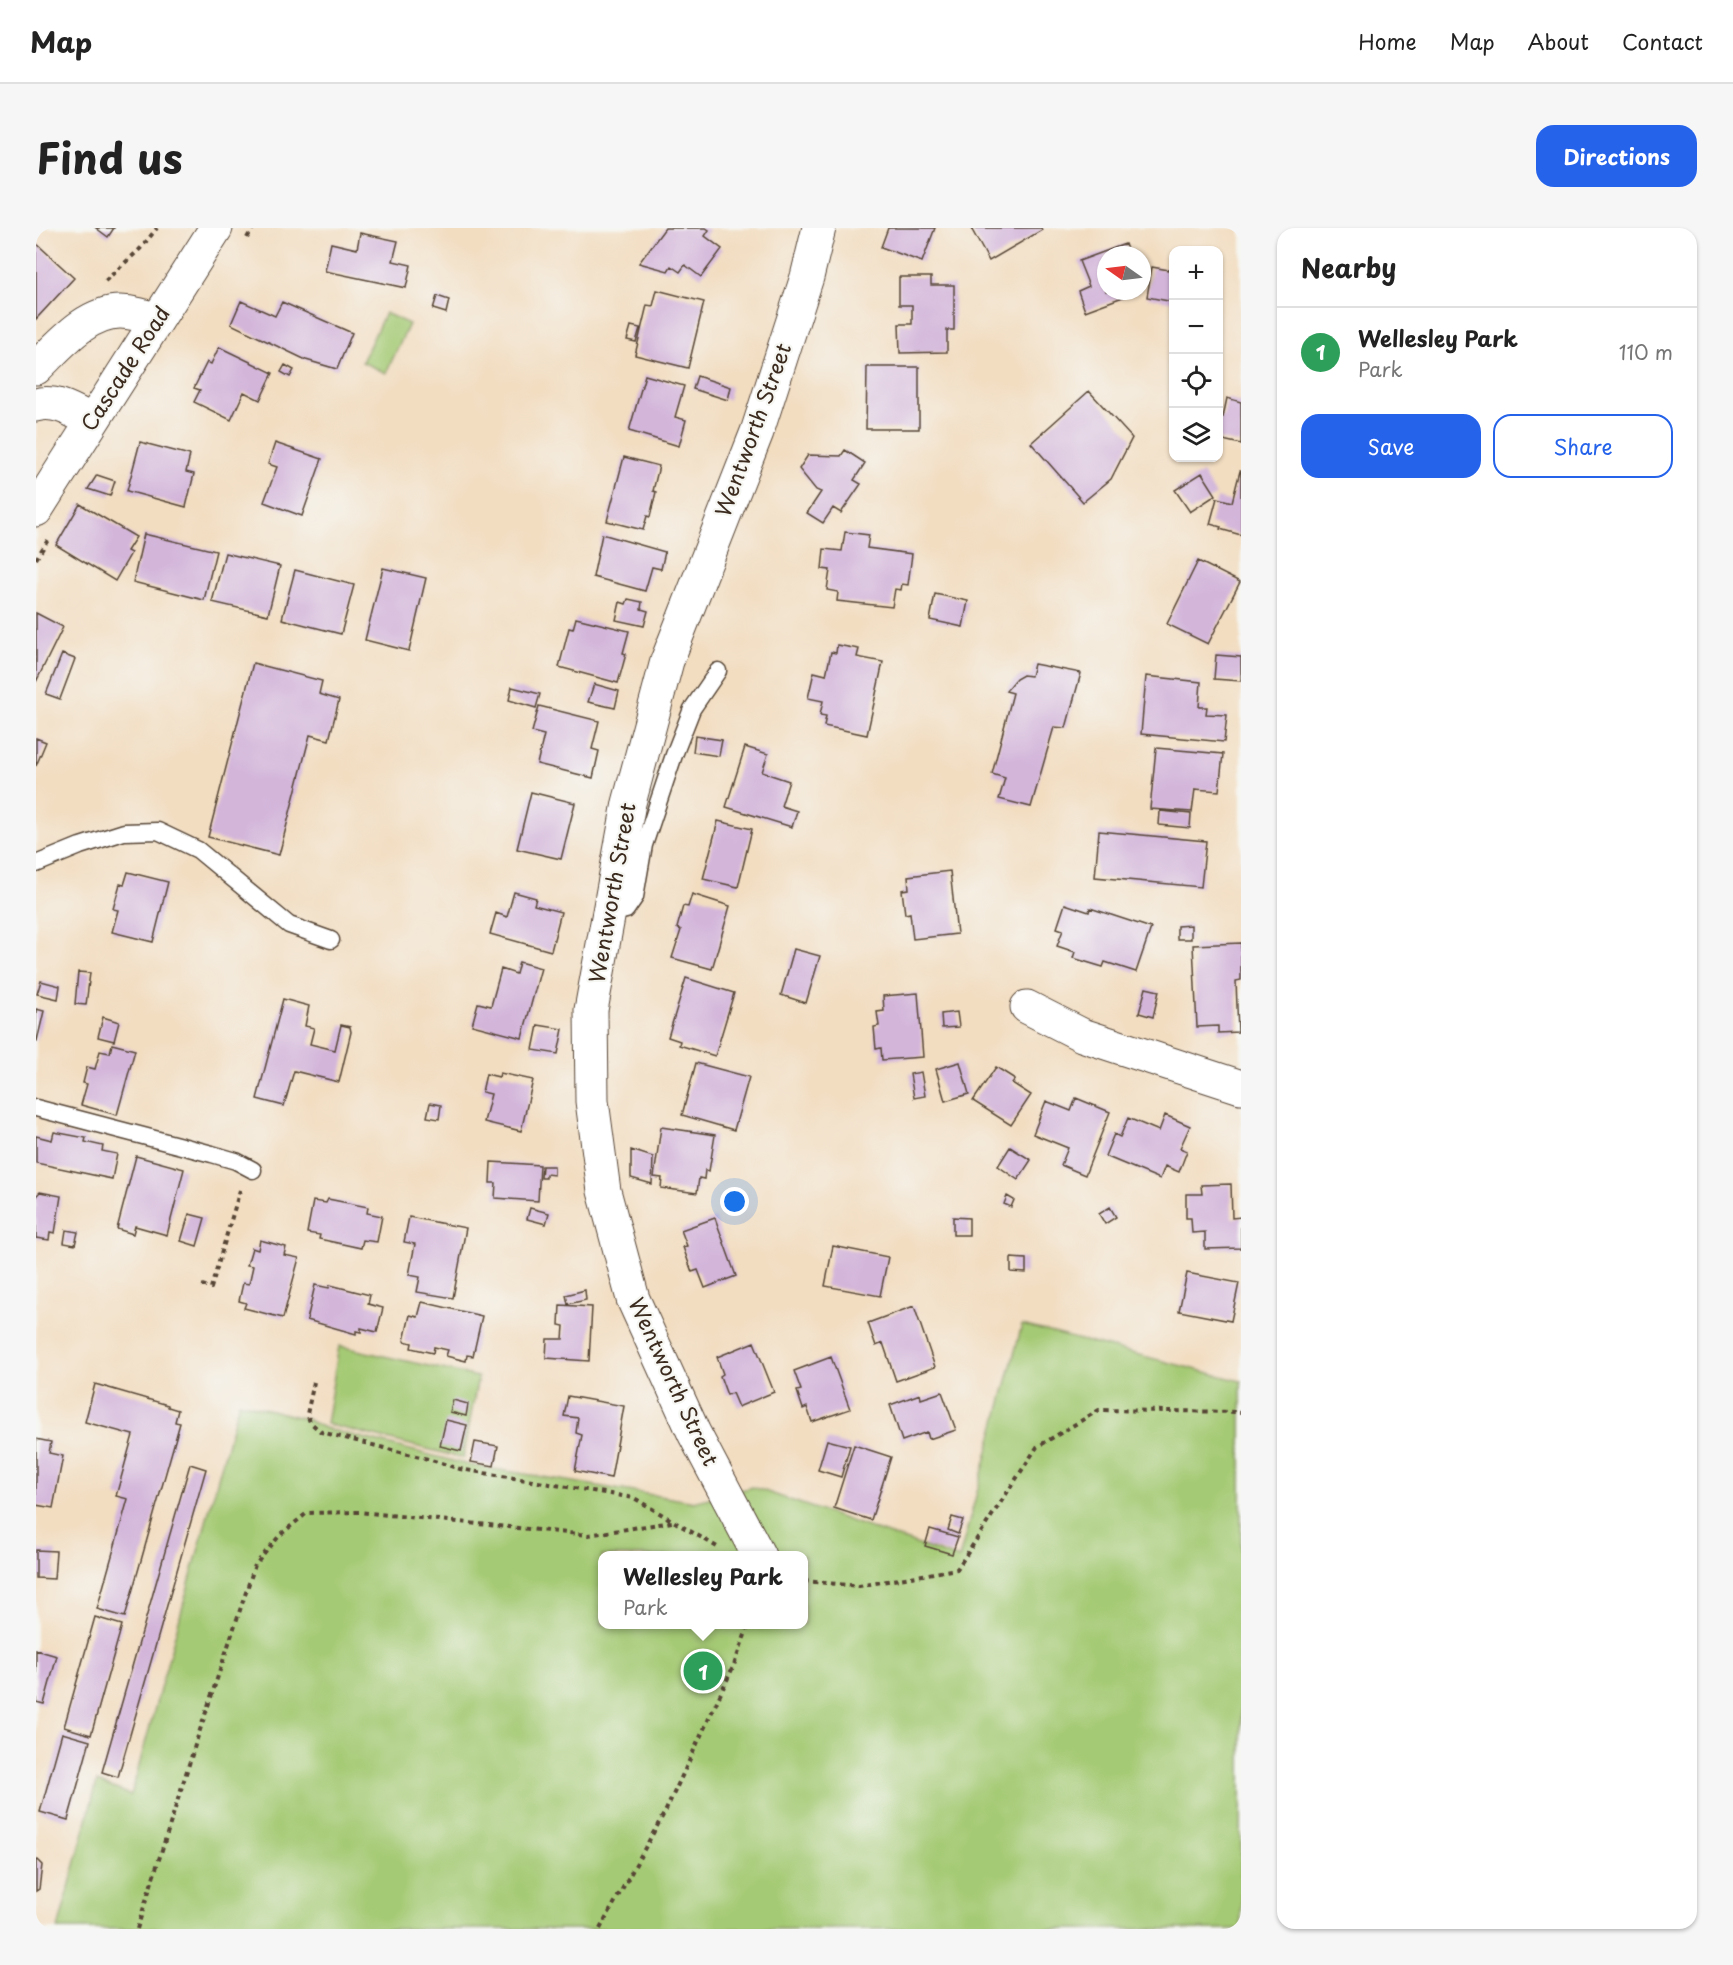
<!DOCTYPE html>
<html lang="en">
<head>
<meta charset="utf-8">
<style>
  :root { --surface:#fff; --page:#f6f6f6; --text:#222; --muted:#767676; --line:#e0e0e0; --accent:#2563eb }
  body { margin:0; font-family:"Playpen Sans",sans-serif; background:var(--page); color:var(--text) }
  .controls { position:absolute; right:18px; top:18px; display:grid; overflow:hidden; border-radius:12px; box-shadow:0 2px 4px #0004 }
  .controls button { width:54px; height:54px; display:grid; place-items:center; padding:0; border:0; border-bottom:2px solid var(--line); background:var(--surface); color:var(--text); font:30px sans-serif }
  .compass { position:absolute; left:1061px; top:18px; width:54px; height:54px; border-radius:50%; background:var(--surface); box-shadow:0 2px 4px #0004; rotate:284deg }
  .you { position:absolute; left:699px; top:974px; width:21px; height:21px; margin:-15px; border:4px solid #fff; border-radius:50%; background:#1a73e8; box-shadow:0 0 0 9px #1a73e833 }
  .badge { display:grid; place-items:center; width:39px; height:39px; border-radius:50%; background:var(--accent); color:#fff; font-size:20px; font-weight:700 }
  .pin { position:absolute; translate:-50% -50%; border:3px solid #fff; box-shadow:0 2px 6px #0006 }
  .popup { position:absolute; left:562px; top:1323px; width:210px; height:78px; box-sizing:border-box; display:grid; place-content:center; border-radius:12px; background:var(--surface); filter:drop-shadow(0 2px 4px #0005); font-size:20px; white-space:nowrap; color:var(--muted) }
  .popup b { font-size:22px; color:var(--text) }
  .popup::after { content:''; position:absolute; left:50%; top:100%; margin-left:-12px; border:12px solid transparent; border-top-color:var(--surface) }
  .list { margin:0; padding:0; list-style:none }
  h2 { display:flex; justify-content:space-between; align-items:center; height:78px; margin:0; padding:0 24px; font-size:26px }
  h2 small { font-size:20px; font-weight:400; color:var(--muted) }
  .list li { display:grid; grid-template-columns:39px 1fr auto; gap:18px; align-items:center; box-sizing:border-box; height:90px; padding:0 24px; border-top:2px solid var(--line) }
  .list b { display:block; font-size:22px; white-space:nowrap }
  .list p { margin:0; font-size:20px; white-space:nowrap; color:var(--muted) }
  .list em { font-size:20px; font-style:normal; color:var(--muted) }
  .actions { display:flex; gap:12px; padding:18px 24px }
  .actions a { flex:1; padding:14px 0; border:2px solid var(--accent); border-radius:18px; text-align:center; font-size:21px; color:var(--accent) }
  .actions .main { background:var(--accent); color:#fff }
  .icon { flex:none; width:33px; height:33px; fill:none; stroke:currentColor; stroke-width:2; stroke-linecap:round; stroke-linejoin:round }
  .map { position:relative; flex:none; width:1205px; height:1701px; overflow:hidden; border-radius:18px }
  header { display:flex; align-items:center; gap:36px; box-sizing:border-box; height:84px; padding:0 30px; background:var(--surface); border-bottom:2px solid var(--line) }
  header strong { font-size:28px }
  nav { display:flex; gap:33px; margin-inline-start:auto; font-size:21px }
  .intro { display:flex; align-items:center; justify-content:space-between; box-sizing:border-box; height:144px; padding:0 36px }
  h1 { margin:0; font-size:42px }
  .button { padding:15px 27px; border-radius:18px; background:var(--accent); color:#fff; font-size:21px; font-weight:700 }
  main { display:flex; gap:36px; padding:0 36px }
  aside { flex:1; background:var(--surface); border-radius:18px; box-shadow:0 2px 4px #0004 }
  .map>svg:first-child { display:block }
  .green { fill:#a5ca74; stroke:#707a49; stroke-width:1.5; fill-rule:evenodd }
  .building { fill:#d3b5da }
  .lines { fill:none; stroke-linecap:round; stroke-linejoin:round }
  .service-casing { stroke:#564536; stroke-width:19 }
  .minor-casing { stroke:#564536; stroke-width:35 }
  .tertiary-casing { stroke:#564536; stroke-width:35 }
  .path { stroke:#564536; stroke-width:4; stroke-dasharray:4.5 4.5; stroke-linecap:butt }
  .service { stroke:#fff; stroke-width:16 }
  .minor { stroke:#fff; stroke-width:33 }
  .tertiary { stroke:#fff; stroke-width:33 }
  .labels { text-anchor:middle; stroke-width:4.5; stroke-linejoin:round; paint-order:stroke }
  .street-label { font-size:21px; fill:#3b2a1e; stroke:#f6f6f2 }
</style>
</head>
<body>
<header>
<strong>Map</strong>
<nav><a>Home</a><a>Map</a><a>About</a><a>Contact</a></nav>
</header>
<div class="intro"><h1>Find us</h1><a class="button">Directions</a></div>
<main>
<div class="map">
<svg width="1205" height="1701" viewBox="0 0 1205 1701">
  <rect width="100%" height="100%" fill="#f6f6f2"/>
  <filter id="ink" filterUnits="userSpaceOnUse"><feTurbulence type="fractalNoise" baseFrequency=".0167" numOctaves="2"/><feDisplacementMap in="SourceGraphic" scale="12" xChannelSelector="R" yChannelSelector="G"/><feConvolveMatrix kernelMatrix="1 2 1 2 8 2 1 2 1" color-interpolation-filters="sRGB"/></filter>
  <filter id="wash" filterUnits="userSpaceOnUse"><feTurbulence type="fractalNoise" baseFrequency=".008" numOctaves="4" result="noise"/><feDisplacementMap in="SourceGraphic" scale="24" xChannelSelector="R" yChannelSelector="G"/><feGaussianBlur stdDeviation="1.35" result="paint"/><feColorMatrix in="noise" values="0 0 0 0 0 0 0 0 0 0 0 0 0 0 0 0 0 1.4 0 .05"/><feComposite in="paint" operator="in"/></filter>
  <g filter="url(#wash)">
    <rect width="100%" height="100%" fill="#f2ddc1"/>
    <path class="green" d="M 349,85 L 373,96 L 350,145 L 326,134 Z
      M 986,1097 L 1205,1153 L 1205,1701 L 22,1701 L 61,1554 L 95,1567 L 203,1174 L 270,1191 L 288,1200 L 433,1237 L 653,1273 L 657,1274 L 717,1259 L 923,1331 ZM 566,1328 L 768,1328 L 768,1396 L 566,1396 Z
      M 303,1118 L 442,1149 L 427,1230 L 290,1196 Z"/>
    <g id="blocks">
      <path class="building" d="M 60,0 L 78,0 L 72,9 Z
        M 629,0 L 670,0 L 673,2 L 669,8 L 686,21 L 665,49 L 649,37 L 644,44 L 635,38 L 632,43 L 603,35 Z
        M 852,0 L 899,0 L 886,34 L 845,19 Z
        M 939,0 L 1005,0 L 1006,2 L 953,33 L 936,2 Z
        M 324,5 L 362,13 L 357,33 L 375,37 L 370,60 L 289,43 L 295,15 L 321,21 Z
        M 0,15 L 38,50 L 0,91 Z
        M 1089,16 L 1093,27 L 1070,27 L 1070,63 L 1103,63 L 1049,83 L 1042,63 L 1053,58 L 1043,33 Z
        M 1116,39 L 1138,43 L 1138,74 L 1111,69 Z
        M 863,49 L 895,49 L 895,57 L 918,57 L 918,102 L 911,102 L 911,124 L 864,125 L 863,96 L 876,96 L 876,77 L 863,77 Z
        M 621,62 L 668,74 L 652,140 L 599,127 L 611,77 L 617,78 Z
        M 401,68 L 413,72 L 410,85 L 397,81 Z
        M 205,73 L 239,88 L 246,74 L 316,105 L 301,141 L 270,132 L 195,96 Z
        M 595,98 L 604,100 L 600,114 L 591,112 Z
        M 183,119 L 237,145 L 224,172 L 208,164 L 195,192 L 158,174 L 164,162 L 158,160 L 171,134 L 175,136 Z
        M 249,137 L 258,142 L 254,149 L 245,144 Z
        M 831,139 L 883,139 L 883,201 L 830,201 Z
        M 609,147 L 648,158 L 639,189 L 650,192 L 643,218 L 593,203 Z
        M 661,148 L 695,159 L 692,172 L 657,161 Z
        M 1053,163 L 1096,210 L 1075,251 L 1047,274 L 995,215 Z
        M 1191,170 L 1205,174 L 1205,216 L 1182,211 L 1182,188 L 1187,189 Z
        M 104,214 L 154,227 L 150,244 L 158,246 L 150,279 L 91,263 Z
        M 239,215 L 286,231 L 266,288 L 228,274 L 241,239 L 232,236 Z
        M 809,222 L 829,235 L 818,252 L 825,256 L 805,285 L 797,280 L 787,295 L 771,285 L 785,264 L 780,262 L 763,241 L 772,227 L 805,228 Z
        M 588,229 L 623,238 L 617,263 L 620,264 L 614,289 L 611,288 L 607,302 L 571,293 Z
        M 1204,243 L 1205,243 L 1205,307 L 1184,301 L 1185,299 L 1174,296 L 1181,270 L 1196,274 Z
        M 1166,245 L 1180,267 L 1154,284 L 1139,262 Z
        M 61,247 L 79,253 L 74,268 L 52,261 Z
        M 44,276 L 100,309 L 91,323 L 95,325 L 79,353 L 20,317 Z
        M 809,304 L 833,307 L 831,320 L 876,326 L 872,357 L 866,356 L 865,362 L 859,361 L 856,379 L 801,373 L 802,364 L 791,362 L 794,342 L 786,341 L 788,321 L 806,323 Z
        M 108,306 L 180,323 L 168,372 L 97,354 Z
        M 566,306 L 629,324 L 625,341 L 616,339 L 609,363 L 557,349 Z
        M 189,325 L 244,338 L 232,387 L 176,374 Z
        M 1162,333 L 1204,354 L 1172,416 L 1131,396 Z
        M 347,340 L 390,350 L 373,423 L 329,412 Z
        M 259,342 L 318,357 L 305,406 L 246,391 Z
        M 899,366 L 932,373 L 927,399 L 894,392 Z
        M 592,371 L 606,374 L 605,381 L 612,383 L 608,398 L 580,392 L 584,374 L 590,376 Z
        M 0,385 L 27,399 L 0,454 Z
        M 540,390 L 593,403 L 587,425 L 590,426 L 582,455 L 523,439 L 533,400 L 537,401 Z
        M 801,417 L 823,421 L 821,429 L 847,434 L 831,507 L 788,498 L 790,488 L 784,487 L 787,473 L 772,470 L 778,444 L 790,447 L 795,424 L 800,425 Z
        M 26,426 L 39,431 L 24,471 L 10,466 Z
        M 1180,427 L 1205,429 L 1205,453 L 1178,451 Z
        M 217,435 L 286,453 L 283,466 L 303,472 L 293,512 L 274,507 L 243,627 L 172,609 Z
        M 998,436 L 1045,445 L 1030,500 L 1018,499 L 995,579 L 963,571 L 969,550 L 956,546 L 977,465 L 970,463 L 980,451 L 987,447 L 995,448 Z
        M 1110,448 L 1165,454 L 1163,479 L 1171,479 L 1170,486 L 1191,487 L 1188,514 L 1105,506 Z
        M 558,456 L 583,463 L 579,480 L 552,474 Z
        M 476,459 L 504,466 L 500,480 L 473,472 Z
        M 503,478 L 563,493 L 556,521 L 563,523 L 557,550 L 501,536 L 508,507 L 496,504 Z
        M 659,508 L 686,512 L 683,528 L 657,524 Z
        M 0,510 L 10,514 L 0,538 Z
        M 709,519 L 732,526 L 726,544 L 753,553 L 745,578 L 761,583 L 756,599 L 690,579 Z
        M 1120,520 L 1187,526 L 1183,563 L 1159,561 L 1156,584 L 1114,581 Z
        M 495,564 L 539,575 L 525,631 L 481,621 Z
        M 1124,583 L 1155,586 L 1154,600 L 1123,597 Z
        M 682,593 L 716,601 L 702,659 L 667,651 Z
        M 1063,603 L 1170,613 L 1165,659 L 1059,649 Z
        M 914,643 L 921,706 L 877,711 L 874,685 L 869,686 L 866,662 L 873,661 L 872,648 Z
        M 92,644 L 132,654 L 117,714 L 76,704 L 82,682 L 77,681 L 84,656 L 88,657 Z
        M 478,664 L 500,670 L 498,677 L 525,684 L 515,723 L 454,706 L 460,685 L 471,689 Z
        M 656,666 L 694,678 L 676,741 L 636,730 L 645,702 L 641,700 L 647,678 L 652,679 Z
        M 1029,676 L 1053,684 L 1054,680 L 1115,700 L 1100,744 L 1069,734 L 1067,739 L 1037,730 L 1039,724 L 1021,718 L 1027,702 L 1021,700 Z
        M 1155,697 L 1155,711 L 1141,711 L 1141,698 Z
        M 1205,715 L 1205,752 L 1200,753 L 1202,804 L 1182,805 L 1182,798 L 1161,799 L 1157,717 Z
        M 758,721 L 784,728 L 770,775 L 745,767 Z
        M 483,734 L 505,740 L 486,810 L 436,797 L 442,775 L 455,778 L 465,741 L 480,746 Z
        M 42,744 L 54,745 L 50,777 L 39,776 Z
        M 650,750 L 698,765 L 679,828 L 643,817 L 644,813 L 632,809 Z
        M 5,753 L 24,758 L 22,771 L 1,766 Z
        M 1110,760 L 1123,763 L 1117,789 L 1103,785 Z
        M 882,765 L 887,829 L 846,832 L 845,820 L 840,821 L 838,799 L 843,798 L 841,784 L 848,783 L 847,768 Z
        M 247,771 L 273,778 L 269,798 L 278,800 L 274,816 L 299,822 L 305,797 L 314,799 L 315,804 L 303,854 L 258,843 L 248,878 L 221,871 Z
        M 0,781 L 8,783 L 1,813 L 0,813 Z
        M 921,784 L 923,799 L 906,800 L 905,786 Z
        M 67,789 L 83,794 L 78,813 L 62,809 Z
        M 502,797 L 527,801 L 522,826 L 497,822 Z
        M 76,816 L 99,822 L 81,887 L 45,877 L 51,856 L 47,855 L 51,839 L 59,841 L 64,823 L 74,825 Z
        M 924,834 L 933,866 L 909,873 L 900,841 Z
        M 660,835 L 713,849 L 698,902 L 646,887 Z
        M 960,839 L 979,851 L 976,855 L 995,867 L 975,897 L 937,873 Z
        M 885,844 L 889,868 L 878,870 L 874,846 Z
        M 464,845 L 497,852 L 485,903 L 448,894 L 455,866 L 446,864 L 450,846 L 463,849 Z
        M 1040,870 L 1074,884 L 1049,947 L 1025,937 L 1032,920 L 997,906 L 1010,873 L 1035,883 Z
        M 394,875 L 405,877 L 403,891 L 391,889 Z
        M 1129,887 L 1154,898 L 1144,920 L 1151,923 L 1143,944 L 1129,938 L 1124,951 L 1069,928 L 1078,906 L 1084,909 L 1092,890 L 1123,903 Z
        M 625,899 L 679,907 L 673,943 L 669,942 L 668,951 L 663,950 L 661,965 L 625,960 L 626,950 L 618,949 Z
        M 18,904 L 50,910 L 49,914 L 67,918 L 66,923 L 81,926 L 76,951 L 0,935 L 0,908 L 16,912 Z
        M 974,919 L 995,932 L 982,952 L 962,938 Z
        M 595,922 L 617,929 L 616,956 L 595,950 Z
        M 100,928 L 148,941 L 131,1007 L 99,998 L 97,1006 L 81,1001 Z
        M 455,934 L 504,937 L 502,973 L 459,970 L 460,955 L 454,955 Z
        M 506,938 L 518,938 L 518,947 L 510,946 L 510,950 L 505,950 Z
        M 1195,956 L 1196,990 L 1205,989 L 1205,1020 L 1169,1021 L 1169,1004 L 1156,1005 L 1155,990 L 1150,990 L 1150,966 L 1166,966 L 1165,957 Z
        M 4,964 L 25,968 L 19,1005 L 14,1004 L 13,1012 L 0,1010 L 0,968 Z
        M 971,968 L 978,972 L 975,979 L 968,976 Z
        M 292,971 L 332,979 L 331,985 L 346,988 L 341,1014 L 327,1012 L 325,1020 L 283,1011 L 284,1007 L 271,1005 L 277,973 L 290,975 Z
        M 1074,979 L 1080,989 L 1069,996 L 1063,986 Z
        M 494,980 L 513,985 L 510,996 L 491,991 Z
        M 153,986 L 169,990 L 161,1018 L 145,1013 Z
        M 373,989 L 430,1000 L 417,1070 L 381,1064 L 384,1049 L 373,1047 L 379,1016 L 368,1014 Z
        M 917,989 L 933,990 L 933,1007 L 917,1007 Z
        M 679,990 L 700,1048 L 669,1060 L 662,1042 L 656,1044 L 647,1019 L 651,1018 L 645,1002 Z
        M 30,1002 L 42,1004 L 39,1017 L 28,1015 Z
        M 224,1012 L 250,1019 L 248,1027 L 263,1030 L 247,1090 L 208,1080 L 210,1075 L 203,1073 L 207,1055 L 213,1056 L 217,1038 L 211,1037 L 216,1020 L 222,1022 Z
        M 797,1018 L 852,1029 L 844,1068 L 789,1058 Z
        M 975,1030 L 990,1031 L 990,1045 L 975,1044 Z
        M 1151,1045 L 1203,1055 L 1195,1093 L 1143,1083 Z
        M 279,1057 L 293,1060 L 294,1057 L 334,1067 L 332,1076 L 347,1080 L 341,1104 L 325,1100 L 325,1104 L 320,1103 L 320,1106 L 271,1092 Z
        M 549,1062 L 550,1072 L 532,1076 L 530,1067 Z
        M 386,1074 L 446,1088 L 437,1128 L 431,1127 L 430,1133 L 410,1128 L 412,1122 L 398,1119 L 397,1125 L 375,1120 L 376,1115 L 368,1113 L 374,1087 L 382,1089 Z
        M 524,1077 L 556,1079 L 553,1133 L 510,1130 L 511,1111 L 527,1111 L 528,1098 L 523,1097 Z
        M 878,1078 L 899,1139 L 860,1153 L 847,1115 L 840,1118 L 832,1095 Z
        M 718,1114 L 738,1164 L 702,1179 L 696,1165 L 691,1167 L 684,1148 L 687,1146 L 681,1129 Z
        M 795,1129 L 814,1181 L 776,1194 L 771,1179 L 767,1181 L 761,1163 L 765,1162 L 758,1143 Z
        M 59,1156 L 132,1177 L 132,1179 L 142,1182 L 139,1194 L 144,1195 L 89,1389 L 61,1381 L 92,1271 L 80,1268 L 97,1207 L 49,1194 Z
        M 906,1164 L 920,1202 L 893,1211 L 891,1204 L 866,1213 L 854,1177 L 884,1166 L 885,1171 Z
        M 532,1168 L 588,1178 L 575,1250 L 539,1243 L 546,1207 L 540,1205 L 542,1190 L 528,1188 Z
        M 417,1172 L 432,1176 L 430,1188 L 414,1184 Z
        M 410,1192 L 431,1197 L 425,1223 L 404,1218 Z
        M 0,1211 L 15,1214 L 13,1225 L 27,1228 L 17,1280 L 0,1277 Z
        M 791,1212 L 814,1218 L 805,1249 L 782,1242 Z
        M 439,1214 L 462,1218 L 458,1238 L 435,1234 Z
        M 818,1217 L 855,1229 L 835,1292 L 798,1280 Z
        M 154,1236 L 170,1241 L 82,1549 L 66,1544 Z
        M 916,1289 L 927,1292 L 922,1306 L 912,1302 Z
        M 894,1301 L 922,1309 L 916,1326 L 889,1318 Z
        M 0,1322 L 20,1323 L 18,1351 L 0,1350 Z
        M 59,1389 L 86,1397 L 55,1507 L 28,1499 Z
        M 0,1422 L 21,1428 L 8,1476 L 0,1474 Z
        M 26,1505 L 54,1513 L 32,1592 L 4,1584 Z
        M 0,1631 L 6,1637 L 3,1661 L 0,1663 Z"/>
    </g>
  </g>
  <g filter="url(#ink)">
    <use href="#blocks" fill-opacity="0" stroke="#564536" stroke-width="1.5"/>
    <g class="lines">
      <defs>
        <path id="service" d="M 0,636 L 44,618 L 88,604 L 122,603 L 162,622 L 253,697 L 295,712
          M 573,686 L 590,682 L 599,669 L 608,617 L 638,527 L 656,481 L 682,443
          M 0,880 L 176,926 L 200,933 L 217,942"/>
        <path id="minor" d="M 0,140 C 23,118 50,84 84,84 C 97,84 109,88 121,92
          M 0,177 C 20,171 39,184 56,193
          M 991,779 L 1046,807 L 1205,859
          M 723,1328 L 658,1205 L 597,1071 L 568,963 L 556,873 L 555,782 L 593,575 L 631,433 L 721,204 L 771,49 L 783,0"/>
        <path id="tertiary" d="M 0,282 L 180,0"/>
      </defs>
      <use href="#service" class="service-casing"/>
      <use href="#minor" class="minor-casing"/>
      <use href="#tertiary" class="tertiary-casing"/>
      <path class="path" d="M 211,10 L 217,0
        M 69,53 L 104,21 L 121,0
        M 0,331 L 12,312
        M 166,1057 L 175,1060 L 204,962
        M 278,1154 L 271,1186 L 274,1194 L 285,1204 L 392,1231 L 424,1241 L 598,1270 L 683,1320
        M 768,1353 L 823,1358 L 921,1341 L 1001,1219 L 1063,1182 L 1205,1184
        M 101,1701 L 160,1514 L 219,1337 L 244,1307 L 271,1285 L 323,1284 L 552,1307 L 636,1294
        M 564,1701 L 630,1582 L 698,1437 L 713,1396"/>
      <use href="#service" class="service"/>
      <use href="#minor" class="minor"/>
      <use href="#tertiary" class="tertiary"/>
    </g>
  </g>
  <g class="labels">
    <g class="street-label">
      <text transform="translate(90 141) rotate(-57)" y="7">Cascade Road</text>
      <text transform="translate(718 202) rotate(-70)" y="7">Wentworth Street</text>
      <text transform="translate(577 665) rotate(-80)" y="7">Wentworth Street</text>
      <text transform="translate(637 1154) rotate(65)" y="7">Wentworth Street</text>
    </g>
  </g>
</svg>
<div class="controls">
<button>+</button>
<button>−</button>
<button><svg class="icon" aria-label="locate" viewBox="0 0 24 24"><circle cx="12" cy="12" r="6"/><path d="M12 2v4M12 18v4M2 12h4M18 12h4"/></svg></button>
<button><svg class="icon" aria-label="layers" viewBox="0 0 24 24"><path d="M12 4l9 5-9 5-9-5zM3 14l9 5 9-5"/></svg></button>
</div>
<svg class="compass" viewBox="-18 -18 36 36"><path d="M0-13l5 13h-10z" fill="#e53935"/><path d="M0 13l5-13h-10z" fill="#767676"/></svg>
<div class="you"></div>
<div class="pin badge" style="left:667px;top:1443px;background:#2e9e5b">1</div>
<div class="popup"><b>Wellesley Park</b>Park</div>
</div>
<aside>
<h2>Nearby<small></small></h2>
<ul class="list">
<li><span class="badge" style="background:#2e9e5b">1</span><div><b>Wellesley Park</b><p>Park</p></div><em>110 m</em></li>
</ul>
<div class="actions"><a class="main">Save</a><a>Share</a></div>
</aside>
</main>
</body>
</html>
